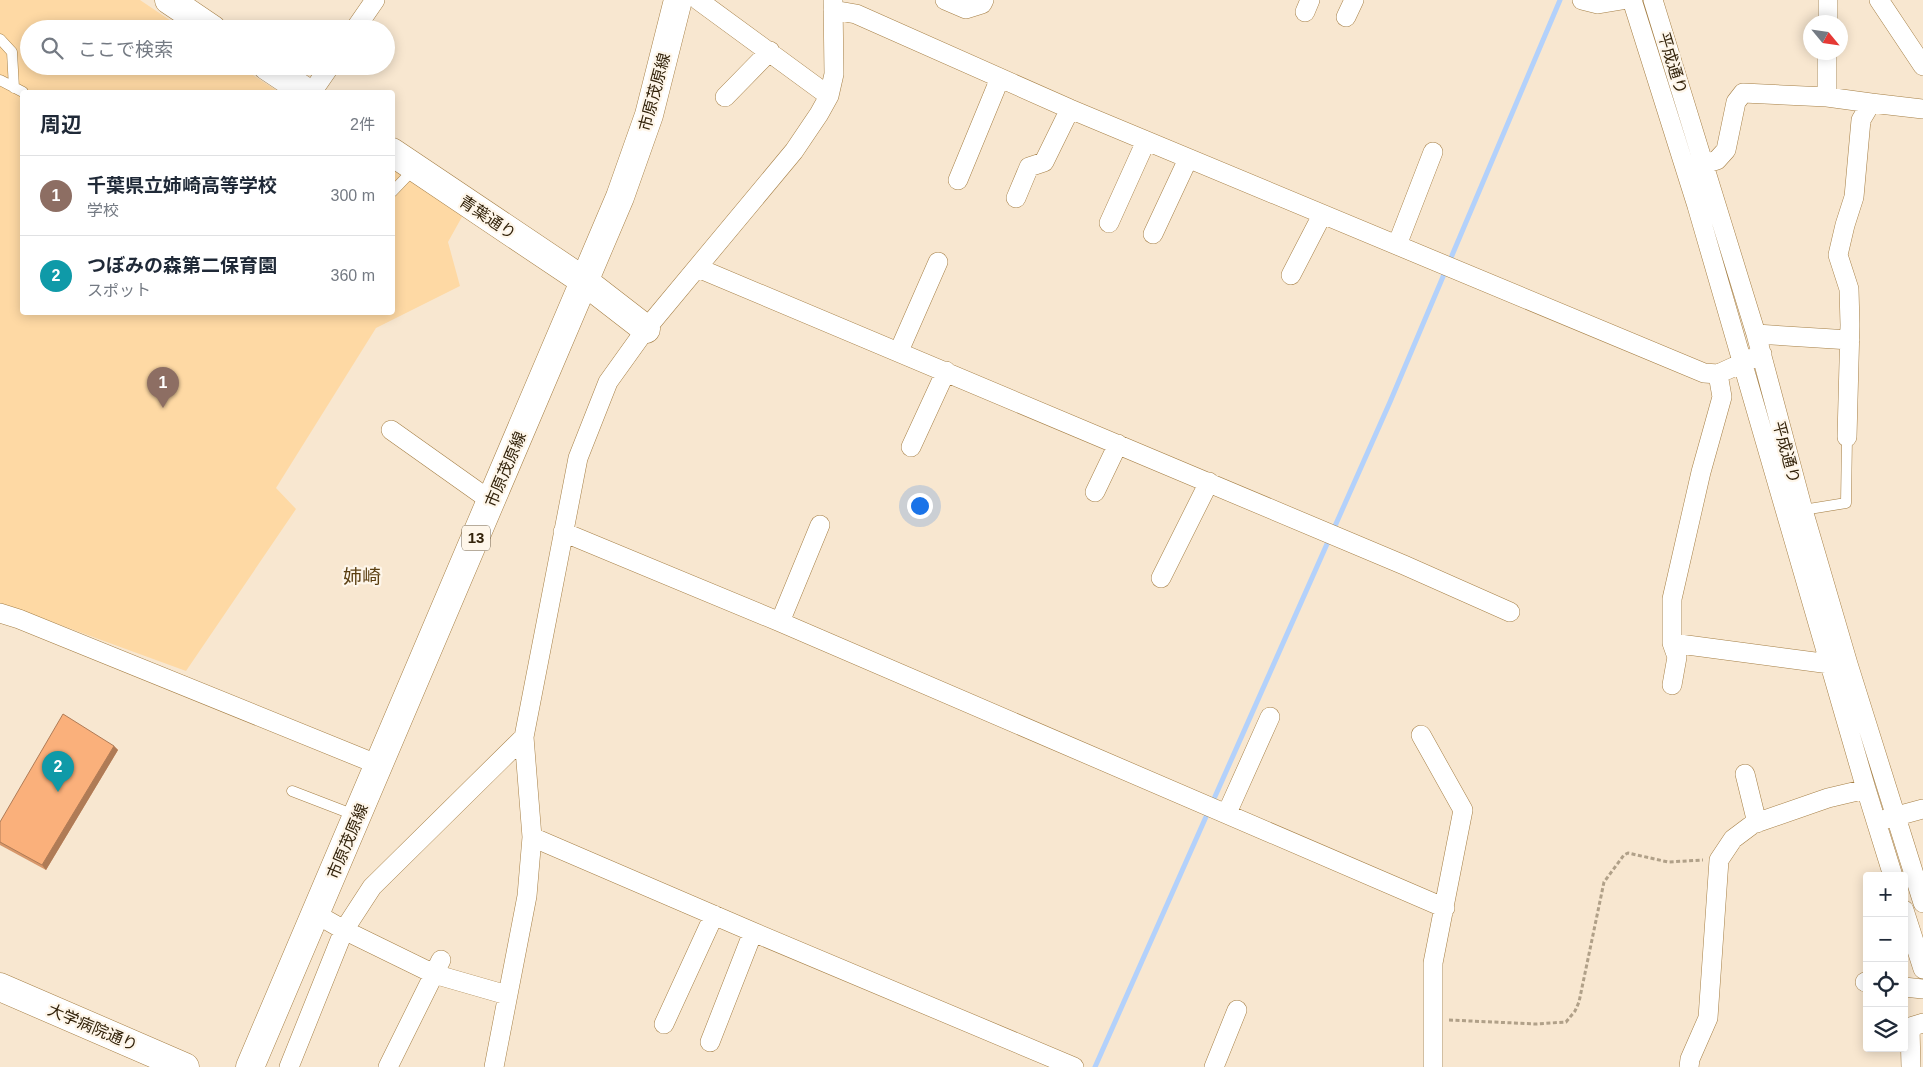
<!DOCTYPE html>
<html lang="ja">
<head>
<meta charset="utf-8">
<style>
  :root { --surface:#fff; --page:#f2f2f3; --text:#1f2937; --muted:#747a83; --line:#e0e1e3; --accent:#0d53a3 }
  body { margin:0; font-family:Arial,"Noto Sans JP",sans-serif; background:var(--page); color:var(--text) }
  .controls { position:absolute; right:15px; bottom:15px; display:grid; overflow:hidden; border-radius:5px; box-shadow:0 2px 12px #0003 }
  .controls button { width:45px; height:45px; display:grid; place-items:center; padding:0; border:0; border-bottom:1px solid var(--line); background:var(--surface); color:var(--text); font:25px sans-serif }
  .compass { position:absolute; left:1803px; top:15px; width:45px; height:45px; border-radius:50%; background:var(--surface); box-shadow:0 2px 12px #0003; rotate:119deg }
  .you { position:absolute; left:919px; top:505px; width:18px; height:18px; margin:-12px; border:4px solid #fff; border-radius:50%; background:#1a73e8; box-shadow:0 0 0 8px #1a73e833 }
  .badge { display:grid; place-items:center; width:32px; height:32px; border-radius:50%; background:var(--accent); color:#fff; font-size:16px; font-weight:700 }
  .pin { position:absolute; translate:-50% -41px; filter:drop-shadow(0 1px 2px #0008) }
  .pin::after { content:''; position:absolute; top:26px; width:18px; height:15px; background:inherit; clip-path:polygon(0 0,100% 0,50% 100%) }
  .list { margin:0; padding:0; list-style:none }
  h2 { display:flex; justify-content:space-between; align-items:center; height:65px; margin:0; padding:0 20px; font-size:21px }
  h2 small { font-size:16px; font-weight:400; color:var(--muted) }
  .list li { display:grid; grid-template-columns:32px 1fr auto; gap:15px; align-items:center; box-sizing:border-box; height:80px; padding:0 20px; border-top:1px solid var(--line) }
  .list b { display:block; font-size:19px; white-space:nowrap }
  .list p { margin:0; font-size:16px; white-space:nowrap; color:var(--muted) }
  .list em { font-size:16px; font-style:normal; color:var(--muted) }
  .icon { flex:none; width:28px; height:28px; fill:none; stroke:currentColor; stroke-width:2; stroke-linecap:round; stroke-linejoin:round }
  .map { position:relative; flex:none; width:1923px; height:1067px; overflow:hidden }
  .search { position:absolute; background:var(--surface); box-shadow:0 2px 12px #0003; left:20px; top:20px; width:375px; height:55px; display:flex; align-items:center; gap:12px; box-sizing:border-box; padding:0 18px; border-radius:28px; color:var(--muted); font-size:19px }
  .panel { position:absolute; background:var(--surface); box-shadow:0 2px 12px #0003; left:20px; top:90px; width:375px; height:225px; border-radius:5px }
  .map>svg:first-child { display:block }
  .built { fill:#fed9a4 }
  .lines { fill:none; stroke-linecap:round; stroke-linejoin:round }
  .stream { stroke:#b3d1fb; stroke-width:5 }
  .lane-casing { stroke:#a57f45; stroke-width:11 }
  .street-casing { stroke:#a57f45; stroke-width:20 }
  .secondary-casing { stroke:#a57f45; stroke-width:29 }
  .primary-casing { stroke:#a57f45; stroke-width:29 }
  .path { stroke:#b0a088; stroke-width:3; stroke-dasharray:4 2.5; stroke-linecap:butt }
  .lane { stroke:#fff; stroke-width:10 }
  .street { stroke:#fff; stroke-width:19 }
  .secondary { stroke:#fff; stroke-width:28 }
  .primary { stroke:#fff; stroke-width:28 }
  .wall { fill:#d7976a }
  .shaded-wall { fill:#af7b56 }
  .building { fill:#fab07b; stroke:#af7b56 }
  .labels { text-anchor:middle; stroke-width:4.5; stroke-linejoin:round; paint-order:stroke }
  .shield { fill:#fef6ea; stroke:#70624e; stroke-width:1 }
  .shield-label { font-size:15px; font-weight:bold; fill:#33230b }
  .street-label { font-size:16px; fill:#33230b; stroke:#fef6ea }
  .quarter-label { font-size:19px; fill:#5b3f11; stroke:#fef6ea }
</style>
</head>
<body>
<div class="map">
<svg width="1923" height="1067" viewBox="0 0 1923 1067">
  <rect width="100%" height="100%" fill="#f8e7d0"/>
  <path class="built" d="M 0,0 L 140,0 L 183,29 L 29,29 L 29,66 L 239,66 L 279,92 L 22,92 L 22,312 L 392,312 L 393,168 L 463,215 L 448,242 L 460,286 L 376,328 L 276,488 L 296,509 L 186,671 L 0,603 Z"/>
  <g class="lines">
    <path class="stream" d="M 1095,1067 L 1390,402 L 1560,0"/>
    <defs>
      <path id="lane" d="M 0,39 L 12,52 L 14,88
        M 0,80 L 23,92
        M 392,192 L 415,168
        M 1803,510 L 1846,503 L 1847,437
        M 292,791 L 357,816"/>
      <path id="street" d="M 698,0 L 829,96
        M 945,0 L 966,9 L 982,4 L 984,0
        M 1582,0 L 1598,4 L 1622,0
        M 1632,0 L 1697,206 L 1866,789 L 1893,876
        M 1653,0 L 1756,334 L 1803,510 L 1848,664 L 1923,903
        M 1879,0 L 1923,66
        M 833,10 L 856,14 L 1070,109 L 1704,373 L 1718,374 L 1762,354
        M 1305,12 L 1310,0
        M 1346,17 L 1354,0
        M 1828,22 L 1828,0
        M 355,29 L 375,0
        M 312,92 L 330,66
        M 725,97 L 770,51
        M 1827,97 L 1827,52
        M 1692,168 L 1717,160 L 1726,150 L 1736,102 L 1743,93 L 1827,97 L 1871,103
        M 958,180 L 1000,78
        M 1016,198 L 1029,167 L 1044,162 L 1070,109
        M 1109,223 L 1146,141
        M 1153,234 L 1188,159
        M 1397,245 L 1433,152
        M 698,268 L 1404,565 L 1510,612
        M 1291,275 L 1322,215
        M 1756,334 L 1850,340
        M 899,351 L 938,262
        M 391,430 L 491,501
        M 1847,437 L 1850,325 L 1849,289 L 1838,255 L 1845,225 L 1854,197 L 1861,120 L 1871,103 L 1923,109
        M 911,447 L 946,371
        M 1095,492 L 1118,444
        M 563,532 L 780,622 L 1445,908
        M 1161,578 L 1209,482
        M 0,613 L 19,619 L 379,765
        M 780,622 L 820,525
        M 1672,643 L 1830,664
        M 1672,685 L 1677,657 L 1672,643 L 1672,599 L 1701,472 L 1722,397 L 1718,374
        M 1421,735 L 1463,810 L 1433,963 L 1433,1067
        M 1745,774 L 1757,823
        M 1227,813 L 1270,717
        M 1886,819 L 1923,809
        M 532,837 L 753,932 L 1074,1067
        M 1904,910 L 1923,969
        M 316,914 L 344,930 L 434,974 L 507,995
        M 1865,982 L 1867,982
        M 1904,987 L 1923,989
        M 664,1024 L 714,915
        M 710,1042 L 753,932
        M 289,1067 L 344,930 L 372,887 L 524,737
        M 388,1067 L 441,960
        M 494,1067 L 527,896 L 532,837 L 524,737 L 578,458 L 608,382 L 646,329 L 794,151 L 819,114 L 829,96 L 834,74 L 833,0
        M 1214,1067 L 1237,1010
        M 1689,1067 L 1690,1059 L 1708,1018 L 1719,860 L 1733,839 L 1753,824 L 1828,798 L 1866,789
        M 1911,1067 L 1910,1027 L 1923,1023"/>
      <path id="secondary" d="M 169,0 L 212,29
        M 267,66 L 306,92
        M 392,152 L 584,281 L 646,329
        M 0,987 L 185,1067"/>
      <path id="primary" d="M 250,1067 L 620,197 L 649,115 L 678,0"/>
    </defs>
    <use href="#lane" class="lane-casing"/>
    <use href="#street" class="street-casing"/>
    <use href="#secondary" class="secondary-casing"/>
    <use href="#primary" class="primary-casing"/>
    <path class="path" d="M 1449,1020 L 1536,1024 L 1566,1022 L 1575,1011 L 1579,1002 L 1604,882 L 1624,855 L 1628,853 L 1668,862 L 1703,860"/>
    <use href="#lane" class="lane"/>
    <use href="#street" class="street"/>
    <use href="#secondary" class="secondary"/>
    <use href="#primary" class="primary"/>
  </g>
  <path class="wall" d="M 114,746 L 118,750 L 46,870 L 0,845 L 0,822 Z"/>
  <path class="shaded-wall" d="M 114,746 L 118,750 L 46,870 L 42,865 Z"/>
  <path class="building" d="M 63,714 L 114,746 L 42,865 L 0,842 L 0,822 Z"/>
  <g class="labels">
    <rect class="shield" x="462" y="525.5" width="28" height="25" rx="4"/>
    <g class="shield-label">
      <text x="476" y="543">13</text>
    </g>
    <g class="street-label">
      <text transform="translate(1673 63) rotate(73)" y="6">平成通り</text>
      <text transform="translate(654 92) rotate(-75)" y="6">市原茂原線</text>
      <text transform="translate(488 217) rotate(34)" y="6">青葉通り</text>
      <text transform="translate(1787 452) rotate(75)" y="6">平成通り</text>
      <text transform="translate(505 469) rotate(-67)" y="6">市原茂原線</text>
      <text transform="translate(347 841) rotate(-67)" y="6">市原茂原線</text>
      <text transform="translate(93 1027) rotate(23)" y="6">大学病院通り</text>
    </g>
    <g class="quarter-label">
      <text x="362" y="583">姉崎</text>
    </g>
  </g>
</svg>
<div class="controls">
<button>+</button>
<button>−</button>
<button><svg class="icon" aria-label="locate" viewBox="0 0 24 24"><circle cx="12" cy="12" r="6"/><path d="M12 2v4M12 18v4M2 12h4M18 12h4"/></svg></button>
<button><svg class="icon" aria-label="layers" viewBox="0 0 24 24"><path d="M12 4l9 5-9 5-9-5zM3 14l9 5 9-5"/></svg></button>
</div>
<svg class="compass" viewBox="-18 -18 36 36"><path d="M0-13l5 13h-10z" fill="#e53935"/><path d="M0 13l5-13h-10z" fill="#747a83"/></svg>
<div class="you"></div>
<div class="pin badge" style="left:163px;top:408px;background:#8d6e63">1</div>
<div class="pin badge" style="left:58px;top:792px;background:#0f9aa8">2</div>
<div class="search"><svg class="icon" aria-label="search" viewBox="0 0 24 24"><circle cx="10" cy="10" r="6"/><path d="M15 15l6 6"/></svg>ここで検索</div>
<section class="panel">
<h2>周辺<small>2件</small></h2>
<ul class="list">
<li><span class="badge" style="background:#8d6e63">1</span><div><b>千葉県立姉崎高等学校</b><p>学校</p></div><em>300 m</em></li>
<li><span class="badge" style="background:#0f9aa8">2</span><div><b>つぼみの森第二保育園</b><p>スポット</p></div><em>360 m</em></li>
</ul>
</section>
</div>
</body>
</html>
